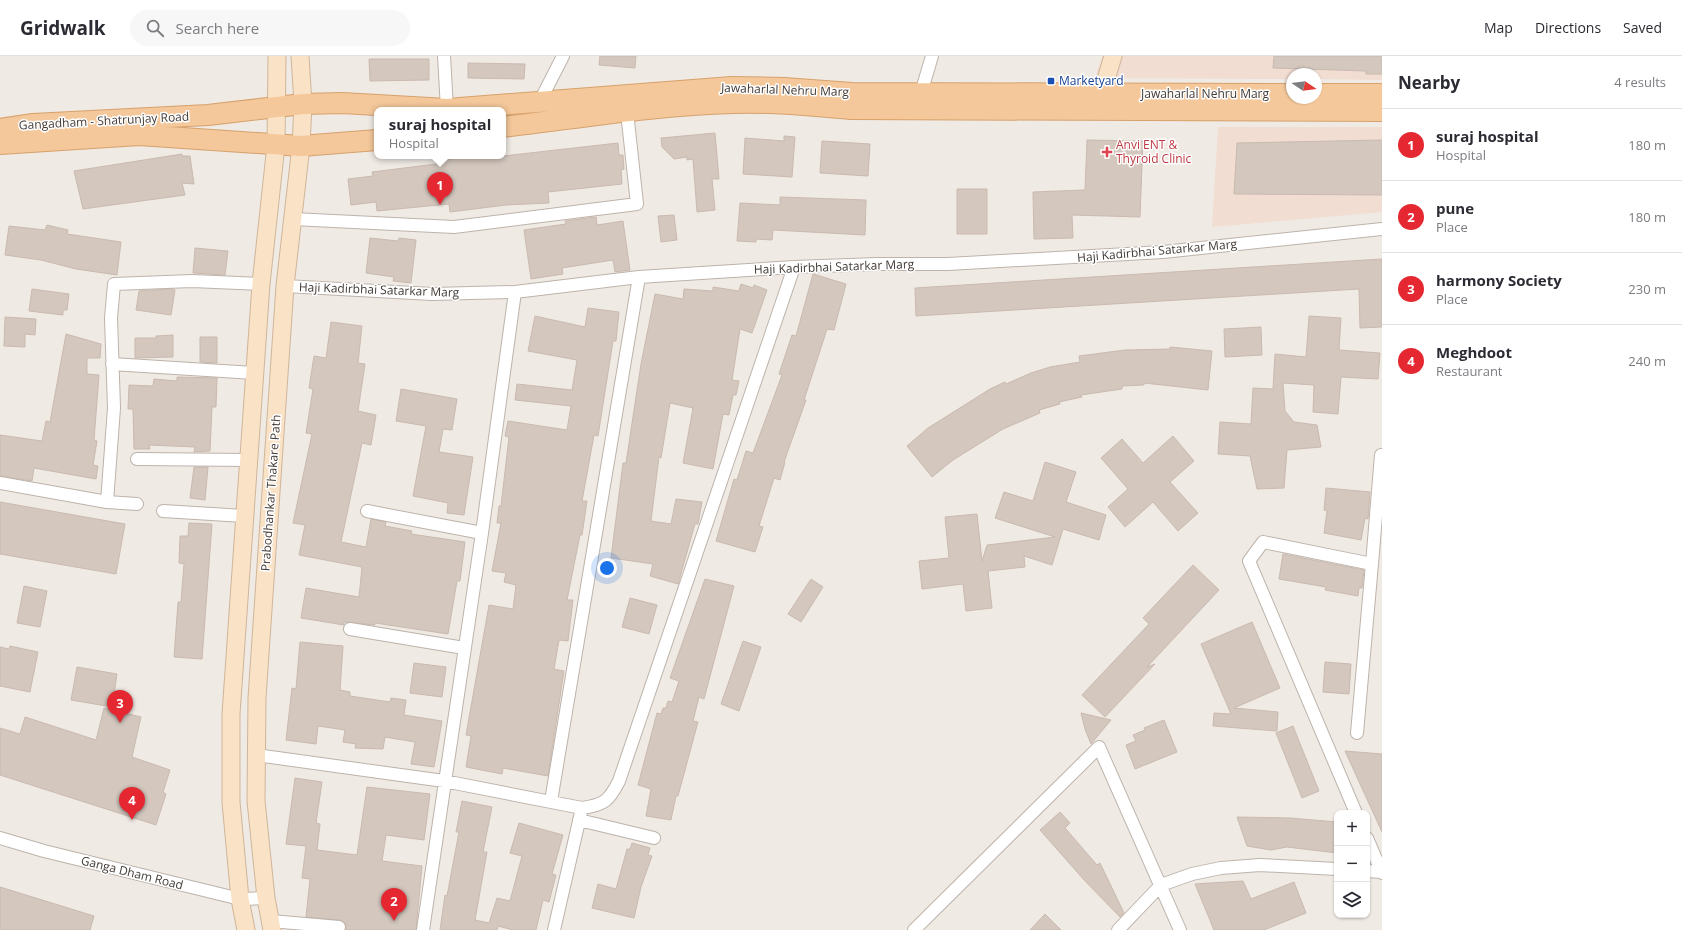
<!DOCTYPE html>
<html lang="en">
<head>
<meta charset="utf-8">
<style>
  :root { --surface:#fff; --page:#f7f7f7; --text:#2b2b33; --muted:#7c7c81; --line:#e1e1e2; --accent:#e42731 }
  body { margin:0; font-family:"Open Sans",sans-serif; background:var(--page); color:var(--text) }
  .controls { position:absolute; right:12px; bottom:12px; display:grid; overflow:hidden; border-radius:8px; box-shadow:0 1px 3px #0004 }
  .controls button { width:36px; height:36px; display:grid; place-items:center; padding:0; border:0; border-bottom:1px solid var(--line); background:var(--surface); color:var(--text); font:20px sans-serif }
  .compass { position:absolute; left:1286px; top:12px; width:36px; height:36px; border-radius:50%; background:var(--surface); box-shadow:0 1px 3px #0004; rotate:103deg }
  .you { position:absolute; left:607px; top:512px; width:14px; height:14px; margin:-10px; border:3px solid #fff; border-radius:50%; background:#1a73e8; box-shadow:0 0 0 6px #1a73e833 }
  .badge { display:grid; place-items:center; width:26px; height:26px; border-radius:50%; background:var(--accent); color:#fff; font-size:13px; font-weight:700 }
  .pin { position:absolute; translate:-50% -33px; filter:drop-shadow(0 1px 2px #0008) }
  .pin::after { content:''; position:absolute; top:21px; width:14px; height:12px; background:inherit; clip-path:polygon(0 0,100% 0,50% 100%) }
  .popup { position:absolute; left:374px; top:51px; width:132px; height:52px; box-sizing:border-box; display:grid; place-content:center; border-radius:8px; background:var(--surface); filter:drop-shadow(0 1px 3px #0005); font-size:13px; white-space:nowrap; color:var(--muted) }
  .popup b { font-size:15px; color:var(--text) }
  .popup::after { content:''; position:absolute; left:50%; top:100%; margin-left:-8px; border:8px solid transparent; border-top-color:var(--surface) }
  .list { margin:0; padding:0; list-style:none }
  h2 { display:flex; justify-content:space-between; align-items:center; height:52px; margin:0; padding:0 16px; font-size:17px }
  h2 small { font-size:13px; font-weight:400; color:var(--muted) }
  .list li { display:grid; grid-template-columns:26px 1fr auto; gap:12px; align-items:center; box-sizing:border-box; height:72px; padding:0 16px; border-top:1px solid var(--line) }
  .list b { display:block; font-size:15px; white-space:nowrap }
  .list p { margin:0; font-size:13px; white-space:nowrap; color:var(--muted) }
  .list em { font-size:13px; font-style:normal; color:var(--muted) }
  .icon { flex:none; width:22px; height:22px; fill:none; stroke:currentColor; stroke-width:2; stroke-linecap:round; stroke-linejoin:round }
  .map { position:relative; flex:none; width:1382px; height:874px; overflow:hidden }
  header { display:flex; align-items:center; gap:24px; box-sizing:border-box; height:56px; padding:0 20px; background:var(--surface); border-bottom:1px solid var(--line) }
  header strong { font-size:19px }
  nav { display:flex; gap:22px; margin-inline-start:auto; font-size:14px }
  .search { width:280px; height:36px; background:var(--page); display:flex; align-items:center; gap:10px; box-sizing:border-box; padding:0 14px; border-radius:22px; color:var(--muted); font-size:15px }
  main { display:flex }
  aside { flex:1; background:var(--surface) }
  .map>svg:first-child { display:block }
  .commercial { fill:#f1ddd1 }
  .building { fill:#d3c7be; stroke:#cabaaf }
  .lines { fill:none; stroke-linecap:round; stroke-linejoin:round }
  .street-casing { stroke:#bdb3ab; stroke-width:14 }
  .secondary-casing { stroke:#cfb69b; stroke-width:19 }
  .primary-casing { stroke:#d6a16c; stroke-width:22 }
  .street { stroke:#fff; stroke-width:12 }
  .secondary { stroke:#f9e2c6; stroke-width:17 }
  .primary { stroke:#f4c89a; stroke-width:20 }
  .transit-dot { fill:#1a4fb4; stroke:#fff; stroke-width:1.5 }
  .health-dot { fill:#e0444e; stroke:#fff; stroke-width:1.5 }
  .labels { text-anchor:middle; stroke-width:3; stroke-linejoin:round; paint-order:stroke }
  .transit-label { font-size:12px; fill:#164399; stroke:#fff; text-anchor:start }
  .street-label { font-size:12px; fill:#423a35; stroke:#fff }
  .health-label { font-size:12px; fill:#be3a42; stroke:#fff; text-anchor:start }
</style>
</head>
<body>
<header>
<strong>Gridwalk</strong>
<div class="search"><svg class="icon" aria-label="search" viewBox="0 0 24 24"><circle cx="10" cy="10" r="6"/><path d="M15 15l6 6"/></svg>Search here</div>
<nav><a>Map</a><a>Directions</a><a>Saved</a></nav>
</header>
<main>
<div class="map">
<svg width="1382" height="874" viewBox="0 0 1382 874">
  <rect width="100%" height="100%" fill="#f0eae4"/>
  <path class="commercial" d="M 1102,0 L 1382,0 L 1382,24 L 1316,23 L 1316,18 L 1292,18 L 1292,23 L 1095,22 Z
    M 1218,71 L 1382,71 L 1382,156 L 1212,171 Z"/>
  <path class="building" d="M 600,0 L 636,0 L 635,12 L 599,9 Z
    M 1274,0 L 1382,0 L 1382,18 L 1366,18 L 1366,15 L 1273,12 Z
    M 369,3 L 429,3 L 429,24 L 370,25 Z
    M 468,7 L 525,8 L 524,23 L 468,22 Z
    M 715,77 L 719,123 L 712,123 L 715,154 L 697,156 L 693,103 L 687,104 L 687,101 L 674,103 L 662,91 L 661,82 Z
    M 784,80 L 795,81 L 792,121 L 743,118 L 745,82 L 784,85 Z
    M 1087,84 L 1143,85 L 1140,161 L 1072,159 L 1073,182 L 1034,183 L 1033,136 L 1085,134 Z
    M 1382,84 L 1382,139 L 1234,138 L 1237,87 Z
    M 822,85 L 870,88 L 868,120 L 820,117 Z
    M 618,87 L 619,99 L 623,99 L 624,113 L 621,114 L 622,128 L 548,136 L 549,147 L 506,149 L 450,156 L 449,148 L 377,155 L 376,146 L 351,149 L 348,123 L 373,120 L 372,116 L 444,107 L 443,104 L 473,100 L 503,100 Z
    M 182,98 L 182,100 L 190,100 L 194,128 L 182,127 L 185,139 L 83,153 L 74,115 Z
    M 957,133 L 987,133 L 987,178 L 957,178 Z
    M 780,141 L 866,144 L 865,179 L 773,174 L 772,184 L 756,183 L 756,186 L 737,185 L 740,147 L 780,149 Z
    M 674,159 L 677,184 L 661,186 L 658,160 Z
    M 596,161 L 597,169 L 623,165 L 630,214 L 615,216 L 613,204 L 562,212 L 563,218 L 531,223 L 524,174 L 566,168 L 565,165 Z
    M 47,169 L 68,174 L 67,178 L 121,186 L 117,219 L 76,213 L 41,204 L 5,199 L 9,170 L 45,174 Z
    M 370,182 L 398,185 L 399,182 L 416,184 L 411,227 L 393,225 L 394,221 L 366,217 Z
    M 195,192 L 228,195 L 225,219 L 193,217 Z
    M 1382,203 L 1382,271 L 1360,272 L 1359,233 L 916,260 L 915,232 Z
    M 813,218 L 846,228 L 834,274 L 827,273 L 804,344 L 806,344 L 784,406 L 785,406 L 780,424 L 774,422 L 759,470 L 763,471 L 755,496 L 716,485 L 734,423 L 737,424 L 746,395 L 753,397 L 782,319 L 779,318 L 792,279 L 796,280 Z
    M 741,228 L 753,232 L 754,229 L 767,234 L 752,277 L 740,273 L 732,324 L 739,325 L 736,339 L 733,339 L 729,359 L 723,358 L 713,413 L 683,407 L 693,352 L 670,347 L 661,402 L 659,401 L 651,465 L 671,468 L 676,443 L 702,446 L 698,468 L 695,468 L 678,528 L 650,520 L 653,508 L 611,502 L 623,407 L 626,407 L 641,308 L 655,238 L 683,243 L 684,233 L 713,235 L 713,231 L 739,235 Z
    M 32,233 L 69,238 L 67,254 L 63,254 L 63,259 L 29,255 Z
    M 169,233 L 175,234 L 171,259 L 136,254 L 139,235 Z
    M 588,252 L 619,256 L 616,285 L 613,285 L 598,380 L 594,379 L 582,445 L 587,445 L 582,479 L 580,479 L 567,544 L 573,544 L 568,585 L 559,584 L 554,613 L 564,615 L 548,720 L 503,712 L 502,718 L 466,711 L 471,680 L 466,679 L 489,549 L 513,553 L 516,529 L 504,526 L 506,517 L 492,515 L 501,467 L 497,467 L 499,450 L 501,450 L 509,381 L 505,380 L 508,365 L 567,374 L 571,350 L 515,344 L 517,328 L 572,334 L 577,304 L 528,295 L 535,260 L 585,271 Z
    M 1309,260 L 1341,262 L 1339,294 L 1380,297 L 1378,323 L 1341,321 L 1338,358 L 1313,356 L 1314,329 L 1283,327 L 1285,355 L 1294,366 L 1317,369 L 1321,391 L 1287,394 L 1284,432 L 1257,433 L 1250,400 L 1218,398 L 1220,366 L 1251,368 L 1253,332 L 1273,333 L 1275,298 L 1306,301 Z
    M 5,261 L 36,263 L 35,279 L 25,278 L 25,291 L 4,290 Z
    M 331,266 L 362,270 L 358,307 L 365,308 L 358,355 L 376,359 L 371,389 L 362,387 L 341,486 L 366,491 L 371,463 L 386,466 L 385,470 L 412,475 L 411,478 L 465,486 L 460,525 L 457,525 L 448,578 L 375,567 L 375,569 L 344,566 L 344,569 L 301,562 L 306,532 L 359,541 L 362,511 L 299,499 L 305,469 L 293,467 L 312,378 L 306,377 L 313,333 L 309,332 L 314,300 L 326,302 Z
    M 1261,271 L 1262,299 L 1225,301 L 1224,273 Z
    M 66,278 L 101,288 L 100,302 L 87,302 L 87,318 L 99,319 L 94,384 L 97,385 L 93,409 L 98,410 L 96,423 L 34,412 L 32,425 L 0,420 L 0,379 L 42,385 L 46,365 L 50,366 Z
    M 173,279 L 173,301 L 135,302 L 135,282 L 156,282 L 156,280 Z
    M 200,281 L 217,281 L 217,307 L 200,306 Z
    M 1170,291 L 1212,295 L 1208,334 L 1144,327 L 1144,329 L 1122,330 L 1122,333 L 1081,339 L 1082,341 L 1059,346 L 1060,348 L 1039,354 L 1040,357 L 1003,373 L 953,404 L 932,421 L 907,390 L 928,372 L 990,333 L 1005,326 L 1006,328 L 1031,317 L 1050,311 L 1080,306 L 1079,300 L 1125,294 L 1170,293 Z
    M 177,321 L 217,322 L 216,351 L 212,351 L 210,395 L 194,396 L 195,391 L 149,389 L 150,393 L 134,393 L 133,353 L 128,353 L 129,329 L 153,330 L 154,323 L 177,325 Z
    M 401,333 L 457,343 L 452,374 L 443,373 L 439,396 L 473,401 L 464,459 L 447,457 L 448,447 L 413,440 L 426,370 L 396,365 Z
    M 1173,380 L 1194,405 L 1170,426 L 1198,457 L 1178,475 L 1153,446 L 1125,471 L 1108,451 L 1128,433 L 1101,402 L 1122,383 L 1143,407 Z
    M 1045,406 L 1076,416 L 1066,446 L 1106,459 L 1099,484 L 1063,473 L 1052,509 L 1024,500 L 1025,511 L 988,515 L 992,552 L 966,555 L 963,528 L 922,533 L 919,505 L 949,502 L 945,461 L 977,458 L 982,505 L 987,489 L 1055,481 L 995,462 L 1004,436 L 1033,445 Z
    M 194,411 L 208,411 L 205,444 L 190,442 Z
    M 1326,432 L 1370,436 L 1368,463 L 1365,462 L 1361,484 L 1324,477 L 1327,455 L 1324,454 Z
    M 0,446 L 125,468 L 116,518 L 0,498 Z
    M 189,467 L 212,468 L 202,603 L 174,601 L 178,546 L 181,546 L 184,508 L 179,507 L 180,480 L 188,480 Z
    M 1283,498 L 1364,514 L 1362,532 L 1359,532 L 1358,540 L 1325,534 L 1326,531 L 1279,523 Z
    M 1193,509 L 1219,534 L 1147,611 L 1155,608 L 1105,661 L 1082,639 L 1149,568 L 1143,562 Z
    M 705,523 L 734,530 L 704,643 L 699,641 L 693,665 L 698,666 L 678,740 L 676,740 L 671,764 L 646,760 L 651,733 L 638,729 L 657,657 L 661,658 L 663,652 L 666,652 L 668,645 L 672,646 L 679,625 L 670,622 Z
    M 811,523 L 823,531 L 801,566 L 788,558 Z
    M 24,530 L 47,535 L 40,571 L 17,567 Z
    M 630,542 L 657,549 L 649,578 L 622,571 Z
    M 1252,566 L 1280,632 L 1234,652 L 1278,656 L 1277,675 L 1213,670 L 1214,657 L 1231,658 L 1201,588 Z
    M 743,585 L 761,591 L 739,655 L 721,648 Z
    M 300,586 L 343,590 L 340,634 L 350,636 L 350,640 L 390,646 L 391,642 L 406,644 L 404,659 L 442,665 L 434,711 L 411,708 L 415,686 L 385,681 L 383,693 L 355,692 L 356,688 L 343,686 L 345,674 L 318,670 L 316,688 L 286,684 L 292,632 L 296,633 Z
    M 10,590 L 38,596 L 30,636 L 0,630 L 0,591 L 9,593 Z
    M 1325,606 L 1351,608 L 1349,638 L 1323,636 Z
    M 414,607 L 446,611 L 442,641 L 410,637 Z
    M 77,611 L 117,618 L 112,651 L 71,644 Z
    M 104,652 L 141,661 L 132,701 L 170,714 L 163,736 L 166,738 L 156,769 L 0,719 L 0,672 L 20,678 L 25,661 L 96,684 Z
    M 1081,657 L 1111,664 L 1091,688 L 1085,673 Z
    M 1164,664 L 1177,696 L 1135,713 L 1126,689 L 1136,685 L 1133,679 L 1145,674 L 1144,672 Z
    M 1293,670 L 1319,735 L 1302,742 L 1276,677 Z
    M 1345,695 L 1382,698 L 1382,776 Z
    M 295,722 L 322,726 L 316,767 L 320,768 L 317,794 L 357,799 L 367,731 L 430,738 L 424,784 L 386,779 L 382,805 L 422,810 L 416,874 L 346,874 L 346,868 L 340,864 L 306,861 L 310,823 L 302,822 L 306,790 L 286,788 Z
    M 462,745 L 492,751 L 483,796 L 487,796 L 475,864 L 489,867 L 497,842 L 510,845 L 522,800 L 510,797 L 519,767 L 563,779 L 552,818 L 556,819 L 549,846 L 543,844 L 536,874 L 513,874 L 498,870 L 497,874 L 440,874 L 445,839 L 447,840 L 459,776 L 456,776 Z
    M 1060,756 L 1070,767 L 1065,772 L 1097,809 L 1100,807 L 1124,857 L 1120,861 L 1085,825 L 1040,774 Z
    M 1237,761 L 1290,762 L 1337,766 L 1337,797 L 1287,791 L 1271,794 L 1247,790 Z
    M 632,787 L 650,792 L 648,799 L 652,800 L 641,831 L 634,862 L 592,852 L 598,828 L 616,833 L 627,793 L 630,793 Z
    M 1243,825 L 1251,843 L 1294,826 L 1306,857 L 1264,874 L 1214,874 L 1195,828 Z
    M 0,831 L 94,860 L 90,874 L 0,874 Z
    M 1045,858 L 1061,874 L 1030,874 Z"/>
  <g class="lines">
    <defs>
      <path id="street" d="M 444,0 L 447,53
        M 921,37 L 932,0
        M 540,45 L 563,0
        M 293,163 L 454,171 L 637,148 L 627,56
        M 285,230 L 432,238 L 515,236 L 639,221 L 794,211 L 877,208 L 948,208 L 1163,196 L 1382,173
        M 112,308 L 254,317
        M 137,403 L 248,404
        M 0,427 L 107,446 L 137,448
        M 107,446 L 114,352 L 111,262 L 114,228 L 192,225 L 261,228
        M 163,455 L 244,460
        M 367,455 L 482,477
        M 350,573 L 464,592
        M 1357,677 L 1372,508
        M 256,699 L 444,725 L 582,752
        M 551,745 L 639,221
        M 1356,757 L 1249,505 L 1263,486 L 1372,508 L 1381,399
        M 579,764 L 654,782
        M 0,782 L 44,795 L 240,843 L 266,842
        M 1367,782 L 1382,817
        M 1367,815 L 1382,816
        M 271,865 L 339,871
        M 423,874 L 482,477 L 515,236
        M 554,874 L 582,752 C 604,749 609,745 619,725 L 794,211
        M 914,874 L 1099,691 L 1180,874
        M 1118,874 L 1161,829 L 1192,818 L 1221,812 L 1260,809 L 1337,813"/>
      <path id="secondary" d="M 1098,50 L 1113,0
        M 246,874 L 240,843 L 231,746 L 231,658 L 261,228 L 276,89 L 277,0
        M 272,874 L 266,842 L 256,745 L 257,642 L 285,230 L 301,90 L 303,48 L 300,0"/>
      <path id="primary" d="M 1316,38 L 1382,38
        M 503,71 C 579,62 656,49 733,47 C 772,45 812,50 851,53 L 1382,55
        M 0,73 L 33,68 L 208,59 L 303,48 L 342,47 L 447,53 L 732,31 L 784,32 L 852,37 L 1292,38
        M 0,88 L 139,79 L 301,90 L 377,84"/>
    </defs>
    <use href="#street" class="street-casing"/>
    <use href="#secondary" class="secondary-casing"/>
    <use href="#primary" class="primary-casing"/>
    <use href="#street" class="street"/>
    <use href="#secondary" class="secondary"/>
    <use href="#primary" class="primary"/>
  </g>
  <rect class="transit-dot" x="1047" y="21" width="8" height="8" rx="2"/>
  <path class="health-dot" d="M1105 90h4v4h4v4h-4v4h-4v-4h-4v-4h4z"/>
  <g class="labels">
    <g class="transit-label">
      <text x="1059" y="29">Marketyard</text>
    </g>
    <g class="street-label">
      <text transform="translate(785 34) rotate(2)" y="4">Jawaharlal Nehru Marg</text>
      <text x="1205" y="42">Jawaharlal Nehru Marg</text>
      <text transform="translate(104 65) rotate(-3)" y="4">Gangadham - Shatrunjay Road</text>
      <text transform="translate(1157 195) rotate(-5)" y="4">Haji Kadirbhai Satarkar Marg</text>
      <text transform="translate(834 211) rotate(-2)" y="4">Haji Kadirbhai Satarkar Marg</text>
      <text transform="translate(379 234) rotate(2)" y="4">Haji Kadirbhai Satarkar Marg</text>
      <text transform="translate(271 437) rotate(-86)" y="4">Prabodhankar Thakare Path</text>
      <text transform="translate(132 817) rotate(14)" y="4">Ganga Dham Road</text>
    </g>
    <g class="health-label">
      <text x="1116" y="93">Anvi ENT &amp;<tspan x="1116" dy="14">Thyroid Clinic</tspan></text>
    </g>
  </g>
</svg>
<div class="controls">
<button>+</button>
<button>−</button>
<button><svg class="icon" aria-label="layers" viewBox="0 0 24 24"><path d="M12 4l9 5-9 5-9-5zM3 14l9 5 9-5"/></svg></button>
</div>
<svg class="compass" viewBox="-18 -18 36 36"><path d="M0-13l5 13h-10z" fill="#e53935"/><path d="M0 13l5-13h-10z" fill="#7c7c81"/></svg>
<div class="you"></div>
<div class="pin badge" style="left:440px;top:149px">1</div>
<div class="popup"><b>suraj hospital</b>Hospital</div>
<div class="pin badge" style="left:394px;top:865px">2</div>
<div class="pin badge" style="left:120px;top:667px">3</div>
<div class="pin badge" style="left:132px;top:764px">4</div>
</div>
<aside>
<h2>Nearby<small>4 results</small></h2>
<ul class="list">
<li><span class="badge">1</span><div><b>suraj hospital</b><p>Hospital</p></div><em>180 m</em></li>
<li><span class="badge">2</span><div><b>pune</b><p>Place</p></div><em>180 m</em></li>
<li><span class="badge">3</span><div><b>harmony Society</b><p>Place</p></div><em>230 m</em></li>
<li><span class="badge">4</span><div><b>Meghdoot</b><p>Restaurant</p></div><em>240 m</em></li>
</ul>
</aside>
</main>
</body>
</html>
